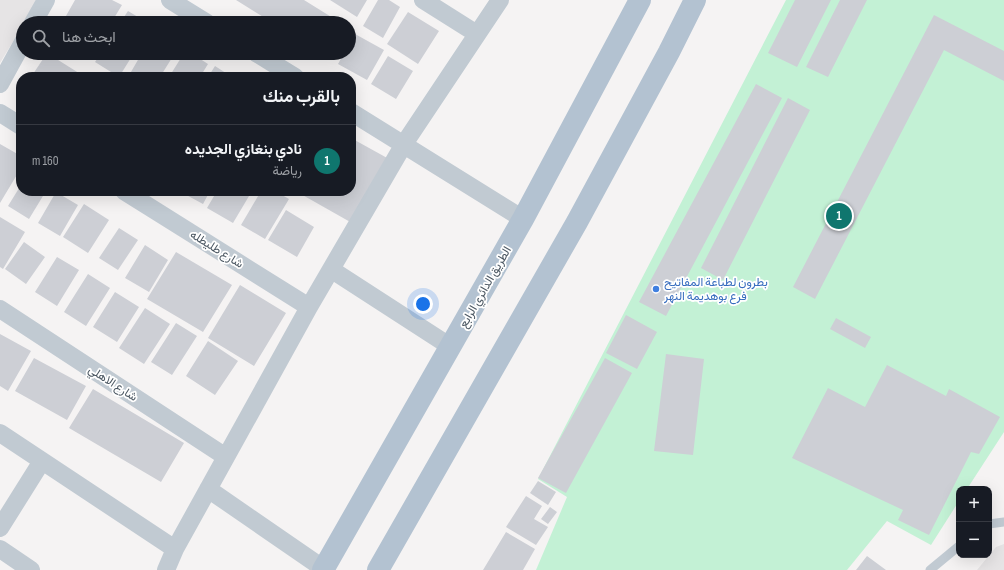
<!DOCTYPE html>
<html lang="ar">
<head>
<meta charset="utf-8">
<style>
  :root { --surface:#171b24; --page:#20242c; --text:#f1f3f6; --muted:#9ea1a6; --line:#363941; --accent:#0f766e }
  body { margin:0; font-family:"Sofia Sans Condensed",Vazirmatn,sans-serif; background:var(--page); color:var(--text); direction:rtl }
  .controls { position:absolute; right:12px; bottom:12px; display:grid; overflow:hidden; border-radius:8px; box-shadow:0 4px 16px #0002 }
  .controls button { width:36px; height:36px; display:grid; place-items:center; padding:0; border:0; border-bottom:1px solid var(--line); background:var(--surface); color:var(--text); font:20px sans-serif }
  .you { position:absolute; left:423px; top:304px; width:14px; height:14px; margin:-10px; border:3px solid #fff; border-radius:50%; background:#1a73e8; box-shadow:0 0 0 6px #1a73e833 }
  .badge { display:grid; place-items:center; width:26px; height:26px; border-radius:50%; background:var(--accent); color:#fff; font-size:13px; font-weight:700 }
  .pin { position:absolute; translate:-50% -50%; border:2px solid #fff; box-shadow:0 1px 4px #0006 }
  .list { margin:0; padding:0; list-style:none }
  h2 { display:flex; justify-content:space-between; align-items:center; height:52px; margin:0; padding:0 16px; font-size:17px }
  h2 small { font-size:13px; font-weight:400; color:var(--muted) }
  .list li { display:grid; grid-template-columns:26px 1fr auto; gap:12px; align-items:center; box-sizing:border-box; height:72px; padding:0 16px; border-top:1px solid var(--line) }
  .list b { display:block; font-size:15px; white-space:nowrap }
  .list p { margin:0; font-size:13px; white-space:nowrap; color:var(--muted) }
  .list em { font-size:13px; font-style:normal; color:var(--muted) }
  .icon { flex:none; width:22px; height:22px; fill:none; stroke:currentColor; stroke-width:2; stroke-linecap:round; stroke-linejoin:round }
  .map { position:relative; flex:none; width:1004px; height:570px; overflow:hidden; direction:ltr }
  .search { position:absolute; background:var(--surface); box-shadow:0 4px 16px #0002; left:16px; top:16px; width:340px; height:44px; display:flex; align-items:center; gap:10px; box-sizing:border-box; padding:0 14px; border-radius:22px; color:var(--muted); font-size:15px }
  .panel { position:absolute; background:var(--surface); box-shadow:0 4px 16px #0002; left:16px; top:72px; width:340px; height:124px; border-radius:16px; direction:rtl }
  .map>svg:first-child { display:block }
  .education { fill:#e6e4e5 }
  .green { fill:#c3f1d5 }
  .building { fill:#cdcfd5 }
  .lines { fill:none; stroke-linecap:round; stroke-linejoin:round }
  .lane { stroke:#c1cad2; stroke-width:9 }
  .street { stroke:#c1cad2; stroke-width:18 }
  .primary { stroke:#b3c2d1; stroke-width:22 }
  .shop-dot { fill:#3f7fe0; stroke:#fff; stroke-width:1.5 }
  .labels { text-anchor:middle; stroke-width:3.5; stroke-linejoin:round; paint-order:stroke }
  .street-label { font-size:12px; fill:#4a5661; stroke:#fff }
  .shop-label { font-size:12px; fill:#366cbe; stroke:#fff; text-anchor:start }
</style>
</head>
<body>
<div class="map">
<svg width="1004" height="570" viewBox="0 0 1004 570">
  <rect width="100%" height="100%" fill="#f5f3f3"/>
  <path class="education" d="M 0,0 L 38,0 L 0,63 Z
    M 1004,544 L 1004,570 L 977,570 L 996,547 Z"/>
  <path class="green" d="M 786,0 L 1004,0 L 1004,432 L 967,489 L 959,489 L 959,501 L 931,545 L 887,521 L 847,570 L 536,570 L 567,497 L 538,479 Z"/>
  <path class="building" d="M 75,0 L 112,0 L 122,5 L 111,23 L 62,23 Z
    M 236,0 L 304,0 L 341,23 L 273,23 Z
    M 330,0 L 367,0 L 357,17 Z
    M 378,0 L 389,0 L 400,7 L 383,38 L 363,26 Z
    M 795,0 L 831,0 L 797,67 L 768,53 Z
    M 840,0 L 867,0 L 828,77 L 806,67 Z
    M 128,11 L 148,23 L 120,23 Z
    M 408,12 L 439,31 L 418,64 L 387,44 Z
    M 934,15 L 1004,51 L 1004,81 L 944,50 L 815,299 L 793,287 Z
    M 355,34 L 384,50 L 367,80 L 338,64 L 344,53 L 349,53 L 349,45 Z
    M 47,53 L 82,75 L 81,77 L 31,77 Z
    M 101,53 L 134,53 L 119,77 L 95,62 Z
    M 142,53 L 175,53 L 160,77 L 128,77 Z
    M 184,53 L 191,53 L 208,64 L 200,77 L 169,77 Z
    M 388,56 L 413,71 L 396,99 L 371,84 Z
    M 215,66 L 232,77 L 208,77 Z
    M 756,84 L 782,98 L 666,316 L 639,302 Z
    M 788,98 L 810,110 L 723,280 L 701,268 Z
    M 351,138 L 389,159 L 352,223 L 299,193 L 300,191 L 351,191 Z
    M 0,144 L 21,156 L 21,168 L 0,203 Z
    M 21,185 L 21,191 L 46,191 L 29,219 L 8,206 Z
    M 179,191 L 210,191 L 203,204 Z
    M 217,191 L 252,191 L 233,223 L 207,208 Z
    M 261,191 L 275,191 L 289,199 L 265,239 L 241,225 Z
    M 56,192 L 78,205 L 60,236 L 38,223 Z
    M 84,204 L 109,220 L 88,253 L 63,237 Z
    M 286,210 L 314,227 L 297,257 L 268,240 Z
    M 0,217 L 25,232 L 3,269 L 0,267 Z
    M 119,228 L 138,240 L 118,270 L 99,258 Z
    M 24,242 L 45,257 L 26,284 L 5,269 Z
    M 145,245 L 168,260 L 149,292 L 125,278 Z
    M 176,252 L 232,285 L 203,332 L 147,299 Z
    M 57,257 L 79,270 L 57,306 L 35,292 Z
    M 88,274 L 110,288 L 86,326 L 64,312 Z
    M 240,285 L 286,313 L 254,366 L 208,338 Z
    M 115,292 L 139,307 L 117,342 L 93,327 Z
    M 145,308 L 170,324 L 144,364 L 119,348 Z
    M 626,315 L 657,332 L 637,369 L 606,353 Z
    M 836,318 L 871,337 L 865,348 L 830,329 Z
    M 176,323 L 197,336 L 172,375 L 151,362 Z
    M 0,334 L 31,351 L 8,391 L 0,386 Z
    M 208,341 L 238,361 L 215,395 L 186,376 Z
    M 666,354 L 704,359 L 693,455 L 654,451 Z
    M 34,358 L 86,386 L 67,420 L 15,391 Z
    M 605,358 L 632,373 L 566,493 L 538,478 Z
    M 887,365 L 946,396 L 949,389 L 1000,417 L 979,454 L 971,452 L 929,535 L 898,520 L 903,510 L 792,458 L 828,388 L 865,407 Z
    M 93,389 L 184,443 L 161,482 L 69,428 Z
    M 538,481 L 556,492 L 548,505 L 530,493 Z
    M 526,496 L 542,506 L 534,519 L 548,527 L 536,545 L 506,527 Z
    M 550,507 L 557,512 L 548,524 L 541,519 Z
    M 506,532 L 535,549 L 523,570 L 483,570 Z
    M 867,556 L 886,570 L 856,570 Z"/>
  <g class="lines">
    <path class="lane" d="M 989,524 L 1004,522
      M 930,570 L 959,546"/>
    <path class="street" d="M 170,0 L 207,23
      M 423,0 L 477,34
      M 33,23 L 46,0
      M 256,53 L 295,77
      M 0,84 L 23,42
      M 351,112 L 523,219
      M 0,113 L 21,126
      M 124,191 L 309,307
      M 332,270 L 451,347
      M 0,309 L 226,457
      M 0,433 L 175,549
      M 208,489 L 324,569
      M 0,528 L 42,461
      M 0,549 L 31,570
      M 166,570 L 175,549 L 309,307 L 404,144 L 500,0"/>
    <path class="primary" d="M 323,570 L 523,219 L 640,0
      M 378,570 L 577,222 L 669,52 L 695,0"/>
  </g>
  <circle class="shop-dot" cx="656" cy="289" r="4"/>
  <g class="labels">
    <g class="street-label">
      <text transform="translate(217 249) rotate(32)" y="4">شارع طليطله</text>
      <text transform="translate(485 287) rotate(-60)" y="4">الطريق الدائري الرابع</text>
      <text transform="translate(113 383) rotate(33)" y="4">شارع الاهلي</text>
    </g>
    <g class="shop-label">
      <text x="664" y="286">بطرون لطباعة المفاتيح<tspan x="664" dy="14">فرع بوهديمة النهر</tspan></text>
    </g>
  </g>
</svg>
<div class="controls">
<button>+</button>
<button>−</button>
</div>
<div class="you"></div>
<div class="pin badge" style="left:839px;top:216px">1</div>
<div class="search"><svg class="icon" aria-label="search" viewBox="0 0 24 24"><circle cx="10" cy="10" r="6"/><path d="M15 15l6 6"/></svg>ابحث هنا</div>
<section class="panel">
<h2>بالقرب منك<small></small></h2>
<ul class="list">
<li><span class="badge">1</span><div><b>نادي بنغازي الجديده</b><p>رياضة</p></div><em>160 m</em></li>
</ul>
</section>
</div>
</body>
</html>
